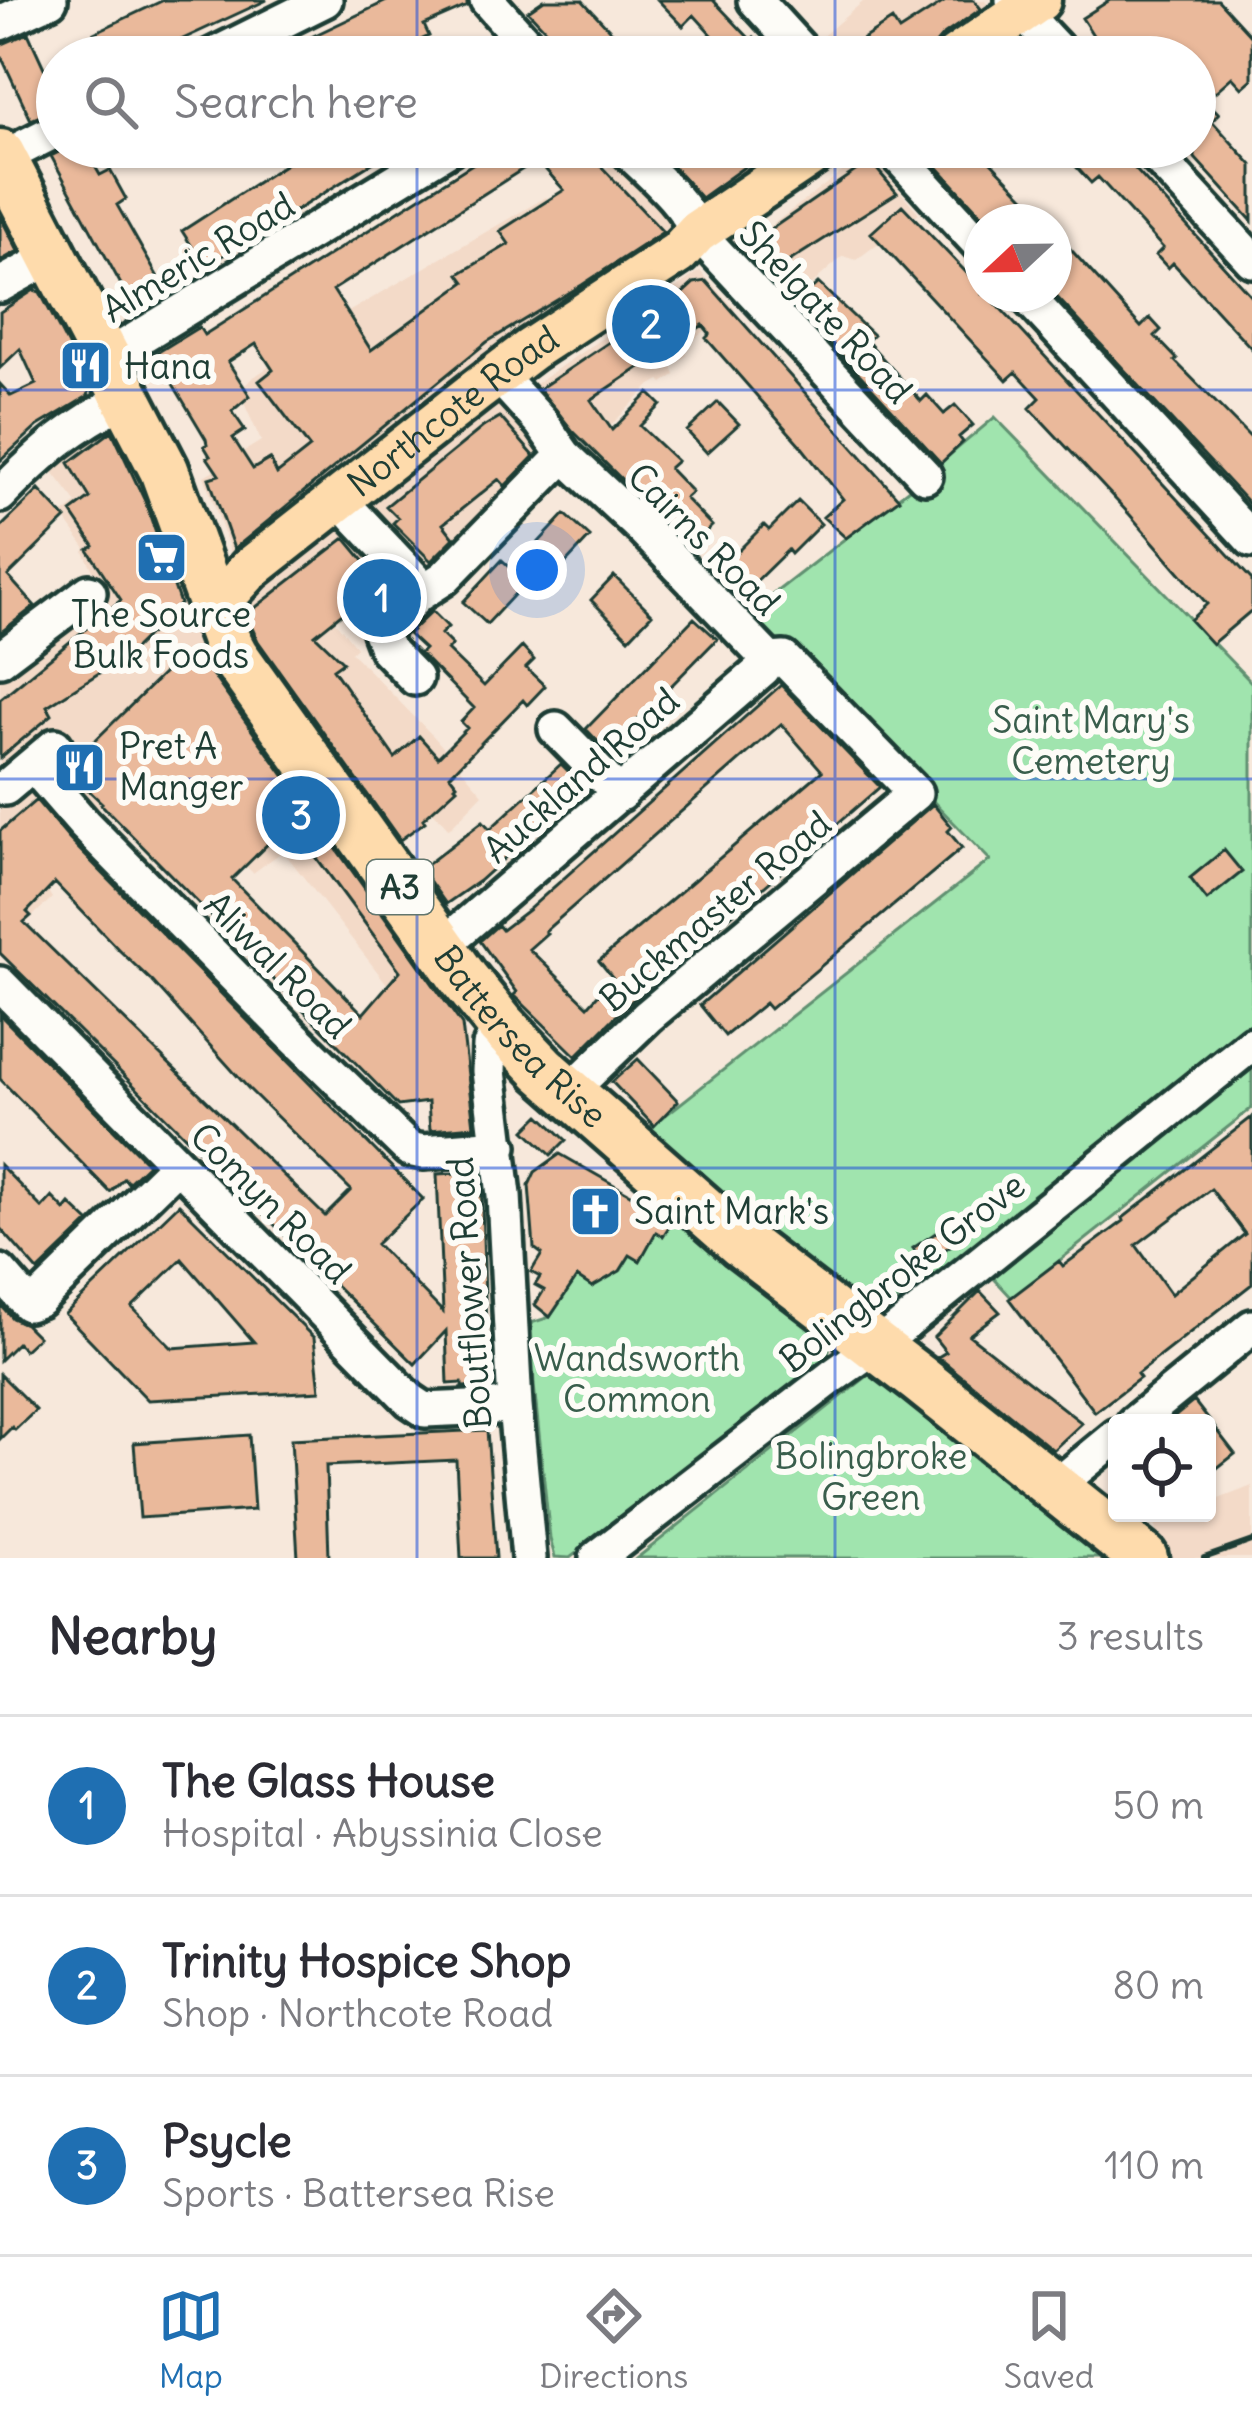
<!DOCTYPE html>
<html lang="en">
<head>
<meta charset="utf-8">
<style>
  :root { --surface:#fff; --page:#f2f2f3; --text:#2b2b33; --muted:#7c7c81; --line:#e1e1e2; --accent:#1f6fb2 }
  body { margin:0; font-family:Delius,sans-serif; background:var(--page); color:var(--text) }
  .controls { position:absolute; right:36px; bottom:36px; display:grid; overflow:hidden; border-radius:12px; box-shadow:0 3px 9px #0004 }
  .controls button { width:108px; height:108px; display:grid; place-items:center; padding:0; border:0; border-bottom:3px solid var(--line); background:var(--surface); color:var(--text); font:60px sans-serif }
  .compass { position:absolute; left:964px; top:204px; width:108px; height:108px; border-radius:50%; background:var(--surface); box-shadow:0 3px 9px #0004; rotate:248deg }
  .you { position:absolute; left:537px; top:570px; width:42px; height:42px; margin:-30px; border:9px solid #fff; border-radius:50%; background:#1a73e8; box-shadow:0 0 0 18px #1a73e833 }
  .badge { display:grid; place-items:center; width:78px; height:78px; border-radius:50%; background:var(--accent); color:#fff; font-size:39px; font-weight:700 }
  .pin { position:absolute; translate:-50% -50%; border:6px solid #fff; box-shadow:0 3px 12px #0006 }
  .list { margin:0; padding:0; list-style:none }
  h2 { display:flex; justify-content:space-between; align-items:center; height:156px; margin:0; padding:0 48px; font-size:51px }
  h2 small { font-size:39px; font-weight:400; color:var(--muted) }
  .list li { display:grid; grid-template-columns:78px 1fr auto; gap:36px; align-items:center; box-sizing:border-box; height:180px; padding:0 48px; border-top:3px solid var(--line) }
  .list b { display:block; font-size:45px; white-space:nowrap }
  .list p { margin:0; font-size:39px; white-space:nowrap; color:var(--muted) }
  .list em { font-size:39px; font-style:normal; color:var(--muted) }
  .icon { flex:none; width:66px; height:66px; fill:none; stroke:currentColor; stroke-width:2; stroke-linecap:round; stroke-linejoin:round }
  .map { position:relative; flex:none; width:1252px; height:1558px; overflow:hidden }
  .search { position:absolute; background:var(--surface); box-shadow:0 3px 9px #0004; left:36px; right:36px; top:36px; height:132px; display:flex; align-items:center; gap:30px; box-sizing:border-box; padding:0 42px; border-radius:66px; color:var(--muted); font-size:45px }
  .sheet { height:696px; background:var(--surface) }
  nav { display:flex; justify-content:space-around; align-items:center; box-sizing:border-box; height:168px; border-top:3px solid var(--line); background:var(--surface); font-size:33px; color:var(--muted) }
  nav a { display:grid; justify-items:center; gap:6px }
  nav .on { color:var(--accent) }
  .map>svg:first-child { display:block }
  .built { fill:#f3dac8 }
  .green { fill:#a0e4ae; stroke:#609071; stroke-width:3 }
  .building { fill:#eab99b; stroke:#1f3d34; stroke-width:3; fill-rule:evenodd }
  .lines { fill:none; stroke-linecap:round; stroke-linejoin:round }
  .minor-casing { stroke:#1f3d34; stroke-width:42 }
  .major-casing { stroke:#1f3d34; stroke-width:51 }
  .highway-casing { stroke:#1f3d34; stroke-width:57 }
  .minor { stroke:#fdfcf7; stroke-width:33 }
  .major { stroke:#fedbac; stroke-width:42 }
  .highway { stroke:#fedbac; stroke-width:48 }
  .rail { stroke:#1f3d34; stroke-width:6 }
  .grid { fill:none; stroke:#1d4ed8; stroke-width:3; stroke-opacity:0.55 }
  .labels { text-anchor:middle; stroke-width:12; stroke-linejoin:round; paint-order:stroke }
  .shield { fill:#fdfcf7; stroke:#62766e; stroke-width:3 }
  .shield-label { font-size:33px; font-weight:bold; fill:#1f3d34 }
  .street-label { font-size:36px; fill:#1f3d34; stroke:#fdfcf7 }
  .poi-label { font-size:36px; fill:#1f3d34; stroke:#fdfcf7; text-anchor:start }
  .park-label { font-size:36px; fill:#395e4c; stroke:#fdfcf7 }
</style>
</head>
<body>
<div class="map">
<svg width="1252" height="1558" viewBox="0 0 1252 1558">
  <rect width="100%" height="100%" fill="#f7e8db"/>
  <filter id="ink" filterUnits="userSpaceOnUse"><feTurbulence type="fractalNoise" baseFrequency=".00833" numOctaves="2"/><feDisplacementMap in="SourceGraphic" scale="24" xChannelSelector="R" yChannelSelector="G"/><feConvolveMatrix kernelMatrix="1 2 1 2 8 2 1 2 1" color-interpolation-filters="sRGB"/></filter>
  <g filter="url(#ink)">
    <path class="built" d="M 865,0 L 984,0 L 994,11 L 924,57 L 832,57 L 818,40 Z
      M 631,147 L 797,147 L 473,373 L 546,459 L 380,619 L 354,613 L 349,608 L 335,621 L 356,647 L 351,652 L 435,738 L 483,794 L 449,829 L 432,810 L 381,838 L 249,639 L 228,545 L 204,476 L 261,441 L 239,392 L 251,379 L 350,311 L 546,197 L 557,213 Z
      M 867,153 L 919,213 L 856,260 L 843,256 L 791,303 L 740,249 Z
      M 700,271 L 735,309 L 683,347 L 687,355 L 672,366 L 675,375 L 663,383 L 660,380 L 651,385 L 589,447 L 528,389 Z
      M 123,423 L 140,463 L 207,658 L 304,802 L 411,933 L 457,1009 L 459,1014 L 417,1048 L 376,997 L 387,984 L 283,851 L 253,873 L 185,806 L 186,724 L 98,809 L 73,829 L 89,848 L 46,888 L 52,898 L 0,947 L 0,673 L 102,589 L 84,552 L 86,549 L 62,515 L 77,503 L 53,472 L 79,446 Z
      M 1252,1486 L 1252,1558 L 1173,1558 L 1164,1552 L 1157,1536 L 1152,1513 L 1207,1513 L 1207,1500 L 1211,1502 Z"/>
    <path class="green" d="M 995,417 L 1252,683 L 1252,1032 L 928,1285 C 901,1298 880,1318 850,1305 L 648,1129 L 990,860 L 752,614 L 767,599 L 909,489 Z
      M 1252,1067 L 1252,1108 L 1012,1298 L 986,1270 L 1113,1170 Z
      M 675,1217 L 831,1342 L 827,1358 L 570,1558 L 555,1557 L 550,1539 L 534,1385 L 531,1323 L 550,1317 L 577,1277 L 591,1286 L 621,1270 L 630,1255 L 640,1260 L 656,1232 L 663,1235 Z
      M 870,1374 L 1084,1542 L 1107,1558 L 637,1558 Z"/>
    <path class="building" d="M 164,0 L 267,0 L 144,57 L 105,57 L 94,33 Z
      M 389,0 L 467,0 L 467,6 L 424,25 L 429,36 L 384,57 L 269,57 Z
      M 544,0 L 582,0 L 635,57 L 571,57 L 528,11 Z
      M 658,0 L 713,0 L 751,40 L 754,37 L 772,57 L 732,57 L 694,15 L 683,26 Z
      M 947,0 L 974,0 L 981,9 L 942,36 L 932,49 L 920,57 L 835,57 L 892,20 L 899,31 Z
      M 1110,0 L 1218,0 L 1252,37 L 1252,79 L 1242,88 L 1232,77 L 1206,100 L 1219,114 L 1212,121 L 1252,165 L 1252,221 L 1195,158 L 1195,57 L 1107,57 L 1082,18 Z
      M 28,33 L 57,96 L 57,109 L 31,120 L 0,54 L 0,45 Z
      M 69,147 L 84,147 L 100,175 L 110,170 L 126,199 L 117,205 L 168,295 L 137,314 L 51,156 Z
      M 312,147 L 398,147 L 205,267 L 182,231 Z
      M 499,147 L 583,147 L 663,232 L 582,285 L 487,342 L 234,549 L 209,478 L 219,475 L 207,457 L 210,456 L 204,446 L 207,444 L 206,439 L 155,354 L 199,327 L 204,335 ZM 537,160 L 564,190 L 500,231 L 509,244 L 459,274 L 465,282 L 371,350 L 333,290 ZM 256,344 L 273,370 L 259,381 L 310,448 L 277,474 L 270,459 L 253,469 L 233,438 L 245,430 L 232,411 L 250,396 L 228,362 Z
      M 656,147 L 772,147 L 701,198 Z
      M 919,147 L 1007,147 L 989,160 L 1049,222 L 988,222 Z
      M 1058,147 L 1115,147 L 1252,297 L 1252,349 L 1173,263 L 1168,268 L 1156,255 L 1163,248 L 1098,177 L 1091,183 Z
      M 864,165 L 875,167 L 897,193 L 766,276 L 749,257 L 748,245 Z
      M 902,205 L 982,289 L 982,294 L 987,294 L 1002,310 L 1252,580 L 1252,610 L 1212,644 L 1190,620 L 1207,604 L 1130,515 L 1030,408 L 1040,398 L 1016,372 L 1007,380 L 871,233 Z
      M 0,216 L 18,251 L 0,261 Z
      M 1054,231 L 1141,327 L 1150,318 L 1161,330 L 1155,336 L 1177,359 L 1175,361 L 1252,439 L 1252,507 L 1054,294 Z
      M 706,281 L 899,499 L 846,538 L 823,517 L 843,499 L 801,446 L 706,338 L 710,334 L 703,325 L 591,400 L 612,430 L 649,393 L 661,405 L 640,426 L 677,461 L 669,468 L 692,492 L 685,498 L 712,526 L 690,547 L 572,430 L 539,389 L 684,292 L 694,283 Z
      M 818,283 L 873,335 L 867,341 L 921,401 L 927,395 L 944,414 L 955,405 L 973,425 L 959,437 L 963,442 L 941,463 L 795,304 Z
      M 34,290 L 40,292 L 90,388 L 88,396 L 38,426 L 0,461 L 0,384 L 11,396 L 36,384 L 20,349 L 0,368 L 0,312 Z
      M 718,402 L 739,424 L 707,453 L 687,431 Z
      M 500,417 L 534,456 L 505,486 L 499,479 L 443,524 L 454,538 L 431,561 L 393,523 L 398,518 L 386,506 L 483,427 Z
      M 112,431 L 145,501 L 180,604 L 129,654 L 47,706 L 52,715 L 0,758 L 0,699 L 121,600 L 88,550 L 94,546 L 71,512 L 90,498 L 69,463 Z
      M 39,490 L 66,519 L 8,576 L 35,606 L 0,633 L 0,528 Z
      M 798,501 L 821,524 L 791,554 L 788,550 L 741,596 L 717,572 L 764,525 L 769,530 Z
      M 565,514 L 590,537 L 537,594 L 525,583 L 487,624 L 463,602 L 502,560 L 513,570 Z
      M 345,538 L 380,580 L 383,576 L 395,588 L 368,615 L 346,610 L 315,635 L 343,662 L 333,669 L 395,758 L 419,736 L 438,757 L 467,728 L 461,722 L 474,708 L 420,653 L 424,649 L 408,634 L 432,611 L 448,627 L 441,634 L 452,645 L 447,650 L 484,686 L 522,647 L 534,660 L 526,668 L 545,686 L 527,705 L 523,700 L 450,775 L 457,784 L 455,786 L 457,788 L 423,819 L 425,822 L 400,840 L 258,641 L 248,619 L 251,611 Z
      M 614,576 L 652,614 L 629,638 L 591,600 Z
      M 694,618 L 717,639 L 607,751 L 586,729 Z
      M 201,659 L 462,1025 L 474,1126 L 430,1130 L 428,1102 L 398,1106 L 101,804 L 102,803 L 69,772 L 70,765 L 169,668 ZM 297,831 L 400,971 L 363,1014 L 232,879 L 280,832 L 286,839 Z
      M 781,685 L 880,787 L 627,1005 L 576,1056 L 514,995 L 517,992 L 480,941 L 498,925 L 502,930 L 528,910 ZM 781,724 L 822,771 L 599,961 L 613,978 L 588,1006 L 529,949 L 547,933 L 545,931 Z
      M 561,764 L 584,787 L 479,881 L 446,904 L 421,869 L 483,821 L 490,829 Z
      M 36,800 L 69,839 L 423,1199 L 376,1244 L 443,1312 L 437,1174 L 477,1172 L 481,1176 L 488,1386 L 462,1387 L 462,1383 L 448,1384 L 446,1331 L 415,1364 L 0,953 L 0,831 ZM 55,883 L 120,951 L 153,982 L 249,1089 L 351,1190 L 325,1216 L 24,922 L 31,916 L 27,912 Z
      M 933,804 L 952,827 L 948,831 L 962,848 L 770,1009 L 765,1003 L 725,1036 L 700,1005 Z
      M 1224,850 L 1242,872 L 1207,900 L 1190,878 Z
      M 0,1015 L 148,1164 L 128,1183 L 124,1178 L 110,1192 L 0,1079 Z
      M 638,1059 L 678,1101 L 654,1126 L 612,1082 Z
      M 540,1115 L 566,1140 L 551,1155 L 525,1130 Z
      M 1252,1117 L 1252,1284 L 1137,1374 L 1140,1378 L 1095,1412 L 1009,1299 L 1059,1261 L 1063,1266 L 1124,1221 L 1123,1218 ZM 1211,1189 L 1245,1234 L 1171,1294 L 1136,1245 Z
      M 560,1154 L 637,1198 L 635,1200 L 672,1222 L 663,1236 L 656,1232 L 640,1261 L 630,1255 L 620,1271 L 592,1287 L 577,1277 L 550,1317 L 535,1305 L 544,1290 L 535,1285 L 540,1277 L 531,1272 L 542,1254 L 534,1248 L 529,1185 L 535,1172 Z
      M 0,1165 L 42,1208 L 52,1197 L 65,1210 L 70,1204 L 89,1222 L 38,1271 L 0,1228 Z
      M 179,1204 L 314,1338 L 320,1391 L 148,1400 L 65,1314 ZM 182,1259 L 254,1342 L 172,1348 L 132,1307 Z
      M 946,1226 L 957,1241 L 925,1264 L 913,1248 Z
      M 980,1291 L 1000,1312 L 969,1335 L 1082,1423 L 1053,1450 L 938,1357 L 946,1352 L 934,1337 Z
      M 0,1304 L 12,1318 L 25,1324 L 38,1337 L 24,1350 L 17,1343 L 0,1360 Z
      M 0,1374 L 36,1410 L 15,1430 L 12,1427 L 0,1439 Z
      M 1194,1401 L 1235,1454 L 1207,1476 L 1207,1423 L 1167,1423 Z
      M 487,1430 L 496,1558 L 461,1558 L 456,1460 L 326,1466 L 329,1558 L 298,1558 L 291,1439 Z
      M 249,1435 L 254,1510 L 140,1518 L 134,1443 Z"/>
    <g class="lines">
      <defs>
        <path id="minor" d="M 487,0 L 538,57
          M 755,0 L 807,57
          M 1013,0 C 1028,20 1047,38 1064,57
          M 0,23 L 50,0
          M 210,57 L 325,0
          M 624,147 C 648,172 683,199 697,232 L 925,476
          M 890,147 L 982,247
          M 1148,147 L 1252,260
          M 2,158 L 57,130
          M 0,285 L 53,256
          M 1025,294 L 1252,540
          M 107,357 L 451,147
          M 498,375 L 541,422 L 564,455 L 644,530 L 769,660 L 784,659 L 915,793 L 647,1017 L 569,1092
          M 0,495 C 44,450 71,427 127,398
          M 355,516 L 425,590
          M 0,659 L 89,592
          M 415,678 L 386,648 L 380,632 L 419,594 L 444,578 L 564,455
          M 556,729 L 620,794
          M 33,765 L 84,824 L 293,1036 L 409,1149 L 423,1152 L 500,1146
          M 5,788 L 55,746
          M 442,946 L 763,669 L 769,660
          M 0,984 L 410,1400 L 425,1410 L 515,1406
          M 501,1025 L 490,1046 L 489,1071 L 504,1195 L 515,1406 L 529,1558
          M 0,1272 L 28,1304 L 39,1300 L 177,1165
          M 1134,1423 L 1252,1327
          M 1055,1487 L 1117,1436
          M 597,1558 L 833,1376 L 895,1332 L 1252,1044"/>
        <g id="major">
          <path d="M 956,57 L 1039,0"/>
          <path id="s1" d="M 215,607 L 250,569 L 476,391 L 530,350 L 678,253 L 697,232 L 823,147"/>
        </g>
        <g id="highway">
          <path id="s2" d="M 0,154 L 164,470 L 226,641 L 234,656 L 464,979 L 501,1025 L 543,1069 L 741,1243 L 919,1379 L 1143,1558"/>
        </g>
      </defs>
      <use href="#minor" class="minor-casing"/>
      <use href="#major" class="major-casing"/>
      <use href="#highway" class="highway-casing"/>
      <use href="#minor" class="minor"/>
      <use href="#major" class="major"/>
      <use href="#highway" class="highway"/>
      <path class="rail" d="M 1204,1558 L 1252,1541"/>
    </g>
  </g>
  <path class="grid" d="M 417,0 L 417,57M 835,0 L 835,57M 417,147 L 417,1558M 835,147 L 835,1558M 0,390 L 1252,390M 0,779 L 1252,779M 0,1168 L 1252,1168"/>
  <defs>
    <symbol id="restaurant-square" viewBox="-11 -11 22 22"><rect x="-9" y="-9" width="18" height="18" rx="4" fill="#1f6fb2" stroke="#fdfcf7"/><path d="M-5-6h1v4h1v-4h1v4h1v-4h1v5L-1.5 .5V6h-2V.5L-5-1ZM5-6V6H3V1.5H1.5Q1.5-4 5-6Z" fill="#fff"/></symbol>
    <symbol id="supermarket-square" viewBox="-11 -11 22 22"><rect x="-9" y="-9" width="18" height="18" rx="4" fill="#1f6fb2" stroke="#fdfcf7"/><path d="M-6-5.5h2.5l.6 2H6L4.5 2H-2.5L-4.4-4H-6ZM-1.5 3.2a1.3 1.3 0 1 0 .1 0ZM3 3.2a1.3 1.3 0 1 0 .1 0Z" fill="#fff"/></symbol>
    <symbol id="church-square" viewBox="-11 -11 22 22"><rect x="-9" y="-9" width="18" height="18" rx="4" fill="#1f6fb2" stroke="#fdfcf7"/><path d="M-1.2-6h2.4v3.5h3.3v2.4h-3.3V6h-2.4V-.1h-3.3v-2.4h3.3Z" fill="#fff"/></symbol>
  </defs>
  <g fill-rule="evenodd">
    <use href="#restaurant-square" x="56" y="336" width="59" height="59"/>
    <use href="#supermarket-square" x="132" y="528" width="59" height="59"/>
    <use href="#restaurant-square" x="50" y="738" width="59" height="59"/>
    <use href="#church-square" x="566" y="1182" width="59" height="59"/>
  </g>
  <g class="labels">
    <rect class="shield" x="367" y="860" width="66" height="54" rx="9"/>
    <g class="shield-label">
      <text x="400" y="899">A3</text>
    </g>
    <g class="street-label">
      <text transform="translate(198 257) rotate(-31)" y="13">Almeric Road</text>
      <text transform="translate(826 312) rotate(47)" y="13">Shelgate Road</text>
      <text dy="13" stroke="none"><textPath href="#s1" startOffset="309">Northcote Road</textPath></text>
      <text transform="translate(704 539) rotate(45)" y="13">Cairns Road</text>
      <text transform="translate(581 775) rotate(-41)" y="13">Auckland Road</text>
      <text transform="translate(715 911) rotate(-40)" y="13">Buckmaster Road</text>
      <text transform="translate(278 965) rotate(45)" y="13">Aliwal Road</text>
      <text dy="13" stroke="none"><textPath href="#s2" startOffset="1032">Battersea Rise</textPath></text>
      <text transform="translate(271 1203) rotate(45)" y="13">Comyn Road</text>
      <text transform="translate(902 1272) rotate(-38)" y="13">Bolingbroke Grove</text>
      <text transform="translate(469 1293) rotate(-94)" y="13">Boutflower Road</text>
    </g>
    <g class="poi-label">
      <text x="124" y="379">Hana</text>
      <text x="161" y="627" text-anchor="middle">The Source<tspan x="161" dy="41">Bulk Foods</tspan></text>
      <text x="119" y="759">Pret A<tspan x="119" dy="41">Manger</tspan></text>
      <text x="634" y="1224">Saint Mark's</text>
    </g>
    <g class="park-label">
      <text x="1091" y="733">Saint Mary's<tspan x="1091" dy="41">Cemetery</tspan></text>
      <text x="637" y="1371">Wandsworth<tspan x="637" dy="41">Common</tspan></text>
      <text x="871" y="1469">Bolingbroke<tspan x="871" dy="41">Green</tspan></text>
    </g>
  </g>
</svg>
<div class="controls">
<button><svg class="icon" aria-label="locate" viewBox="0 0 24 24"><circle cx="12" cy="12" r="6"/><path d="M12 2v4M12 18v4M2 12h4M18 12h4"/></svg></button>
</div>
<svg class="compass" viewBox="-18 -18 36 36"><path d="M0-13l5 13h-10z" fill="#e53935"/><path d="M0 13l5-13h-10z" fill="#7c7c81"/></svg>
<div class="you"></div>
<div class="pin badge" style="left:382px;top:598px">1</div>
<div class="pin badge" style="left:651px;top:324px">2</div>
<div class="pin badge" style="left:301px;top:815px">3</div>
<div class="search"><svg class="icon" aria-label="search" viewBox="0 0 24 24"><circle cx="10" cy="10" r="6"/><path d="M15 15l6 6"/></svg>Search here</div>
</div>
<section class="sheet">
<h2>Nearby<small>3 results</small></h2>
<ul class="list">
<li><span class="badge">1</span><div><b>The Glass House</b><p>Hospital · Abyssinia Close</p></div><em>50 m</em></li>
<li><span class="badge">2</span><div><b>Trinity Hospice Shop</b><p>Shop · Northcote Road</p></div><em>80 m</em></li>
<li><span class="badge">3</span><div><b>Psycle</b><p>Sports · Battersea Rise</p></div><em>110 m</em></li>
</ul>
</section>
<nav>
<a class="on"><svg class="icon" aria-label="map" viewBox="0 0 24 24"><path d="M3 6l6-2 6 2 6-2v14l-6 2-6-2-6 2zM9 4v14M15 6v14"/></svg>Map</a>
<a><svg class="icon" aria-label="directions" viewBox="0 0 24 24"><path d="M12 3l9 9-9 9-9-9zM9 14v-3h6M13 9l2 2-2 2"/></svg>Directions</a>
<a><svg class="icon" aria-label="saved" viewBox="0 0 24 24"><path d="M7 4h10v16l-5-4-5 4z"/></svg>Saved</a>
</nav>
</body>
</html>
